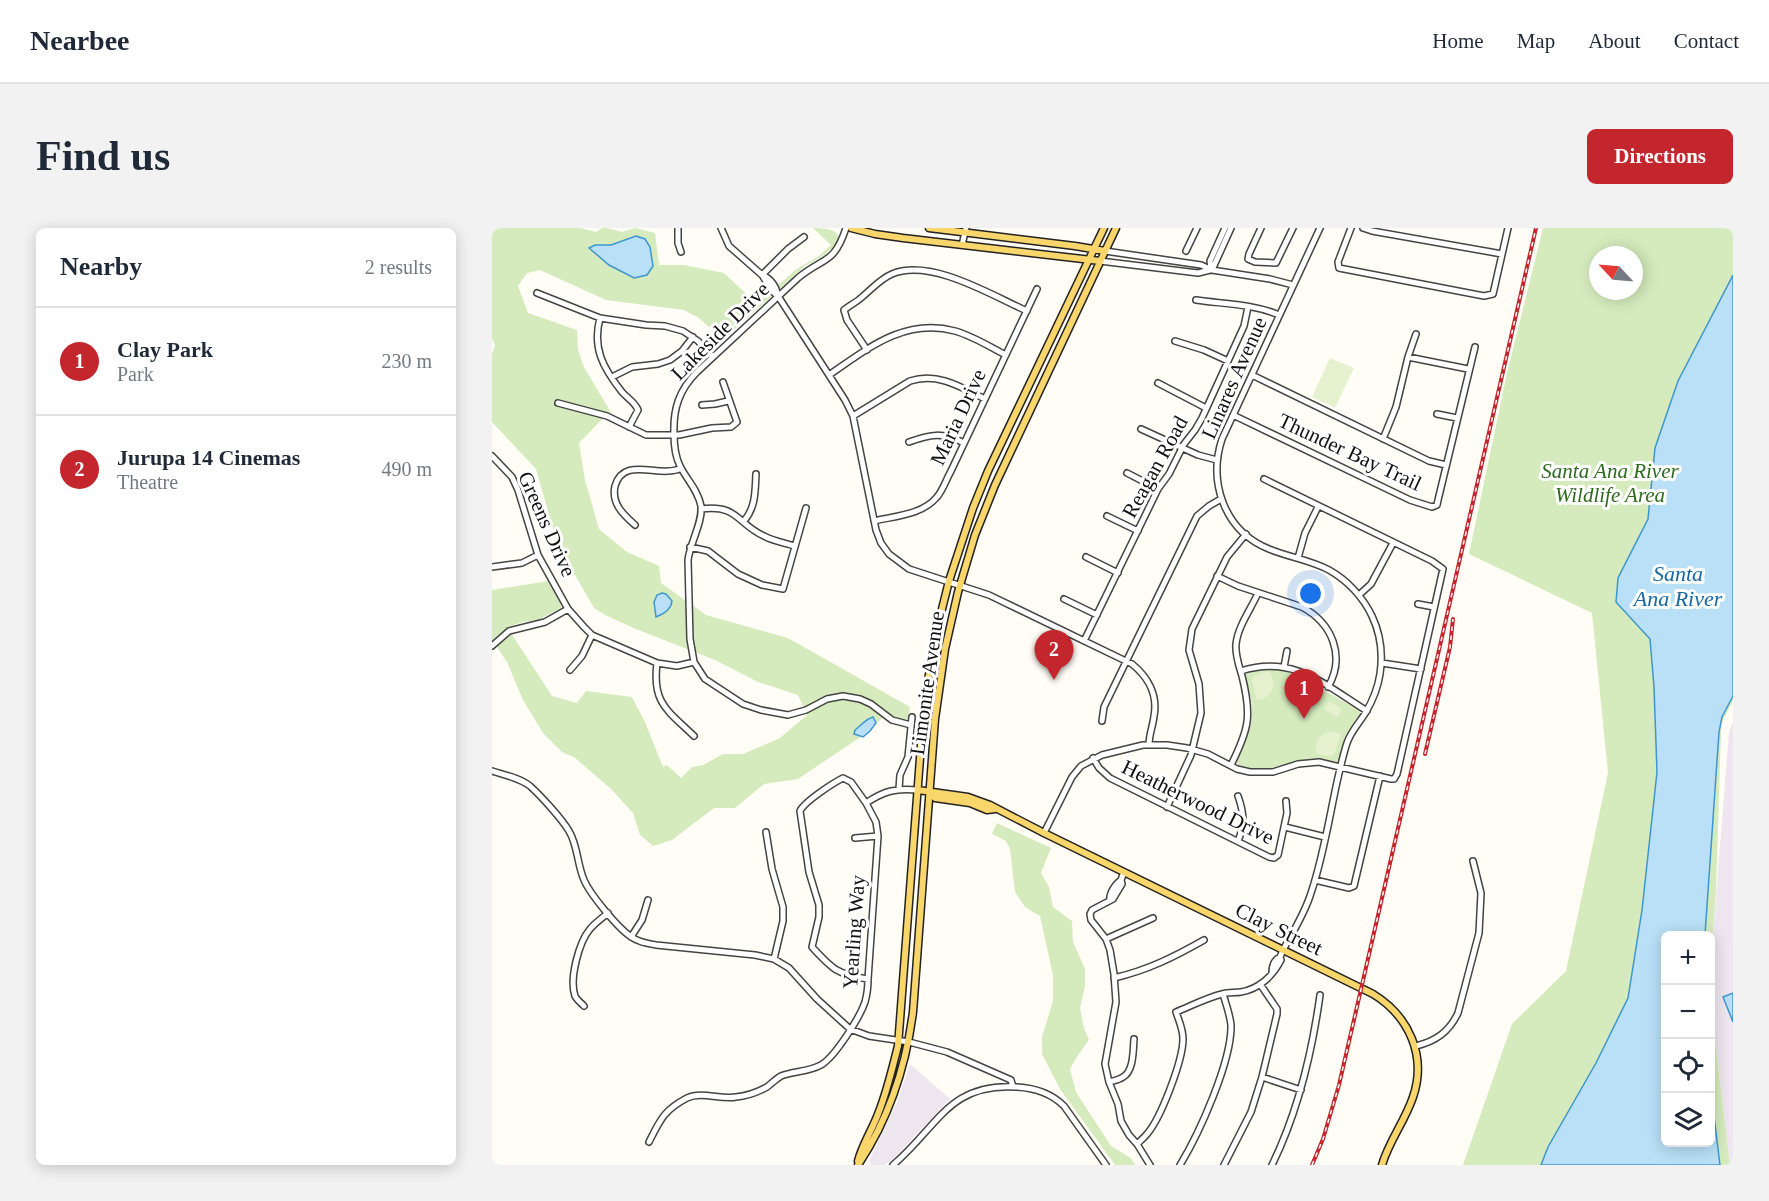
<!DOCTYPE html>
<html lang="en">
<head>
<meta charset="utf-8">
<style>
  :root { --surface:#fff; --page:#f2f2f3; --text:#1f2937; --muted:#747a83; --line:#e0e1e3; --accent:#c4262e }
  body { margin:0; font-family:Georgia,serif; background:var(--page); color:var(--text) }
  .controls { position:absolute; right:18px; bottom:18px; display:grid; overflow:hidden; border-radius:9px; box-shadow:0 3px 15px #0003 }
  .controls button { width:54px; height:54px; display:grid; place-items:center; padding:0; border:0; border-bottom:2px solid var(--line); background:var(--surface); color:var(--text); font:30px sans-serif }
  .compass { position:absolute; left:1097px; top:18px; width:54px; height:54px; border-radius:50%; background:var(--surface); box-shadow:0 3px 15px #0003; rotate:296deg }
  .you { position:absolute; left:819px; top:366px; width:21px; height:21px; margin:-15px; border:4px solid #fff; border-radius:50%; background:#1a73e8; box-shadow:0 0 0 9px #1a73e833 }
  .badge { display:grid; place-items:center; width:39px; height:39px; border-radius:50%; background:var(--accent); color:#fff; font-size:20px; font-weight:700 }
  .pin { position:absolute; translate:-50% -50px; filter:drop-shadow(0 2px 3px #0008) }
  .pin::after { content:''; position:absolute; top:32px; width:21px; height:18px; background:inherit; clip-path:polygon(0 0,100% 0,50% 100%) }
  .list { margin:0; padding:0; list-style:none }
  h2 { display:flex; justify-content:space-between; align-items:center; height:78px; margin:0; padding:0 24px; font-size:26px }
  h2 small { font-size:20px; font-weight:400; color:var(--muted) }
  .list li { display:grid; grid-template-columns:39px 1fr auto; gap:18px; align-items:center; box-sizing:border-box; height:108px; padding:0 24px; border-top:2px solid var(--line) }
  .list b { display:block; font-size:22px; white-space:nowrap }
  .list p { margin:0; font-size:20px; white-space:nowrap; color:var(--muted) }
  .list em { font-size:20px; font-style:normal; color:var(--muted) }
  .icon { flex:none; width:33px; height:33px; fill:none; stroke:currentColor; stroke-width:2; stroke-linecap:round; stroke-linejoin:round }
  .map { position:relative; flex:none; width:1241px; height:937px; overflow:hidden; border-radius:9px }
  header { display:flex; align-items:center; gap:36px; box-sizing:border-box; height:84px; padding:0 30px; background:var(--surface); border-bottom:2px solid var(--line) }
  header strong { font-size:28px }
  nav { display:flex; gap:33px; margin-inline-start:auto; font-size:21px }
  .intro { display:flex; align-items:center; justify-content:space-between; box-sizing:border-box; height:144px; padding:0 36px }
  h1 { margin:0; font-size:42px }
  .button { padding:15px 27px; border-radius:9px; background:var(--accent); color:#fff; font-size:21px; font-weight:700 }
  main { display:flex; gap:36px; padding:0 36px }
  aside { flex:1; background:var(--surface); border-radius:9px; box-shadow:0 3px 15px #0003 }
  .map>svg:first-child { display:block }
  .industrial { fill:#eee6ef }
  .green { fill:#d5ebbd; fill-rule:evenodd }
  .pitch { fill:#e6f2cf }
  .water { fill:#b9e0f7; stroke:#3f96cf; stroke-width:1.5 }
  .lines { fill:none; stroke-linecap:round; stroke-linejoin:round }
  .minor-casing { stroke:#444; stroke-width:8 }
  .major-casing { stroke:#222; stroke-width:9 }
  .minor { stroke:#fff; stroke-width:5 }
  .major { stroke:#f9d66b; stroke-width:6 }
  .rail-casing { stroke:#c4262e; stroke-width:4 }
  .rail { stroke:#fff; stroke-width:1.5; stroke-dasharray:4.5; stroke-linecap:butt }
  .labels { text-anchor:middle; stroke-width:6; stroke-linejoin:round; paint-order:stroke }
  .street-label { font-size:21px; fill:#111; stroke:#fff }
  .park-label { font-size:21px; font-style:italic; fill:#2f6b1f; stroke:#fff }
  .water-label { font-size:22px; font-style:italic; fill:#1768a6; stroke:#fff }
</style>
</head>
<body>
<header>
<strong>Nearbee</strong>
<nav><a>Home</a><a>Map</a><a>About</a><a>Contact</a></nav>
</header>
<div class="intro"><h1>Find us</h1><a class="button">Directions</a></div>
<main>
<aside>
<h2>Nearby<small>2 results</small></h2>
<ul class="list">
<li><span class="badge">1</span><div><b>Clay Park</b><p>Park</p></div><em>230 m</em></li>
<li><span class="badge">2</span><div><b>Jurupa 14 Cinemas</b><p>Theatre</p></div><em>490 m</em></li>
</ul>
</aside>
<div class="map">
<svg width="1241" height="937" viewBox="0 0 1241 937">
  <rect width="100%" height="100%" fill="#fffdf5"/>
  <path class="industrial" d="M 1241,494 L 1241,937 L 1238,937 L 1219,779 L 1219,731 L 1237,504 Z
    M 418,836 L 458,871 L 399,933 L 392,937 L 379,937 L 377,933 L 405,874 Z"/>
  <path class="green" d="M 0,0 L 88,0 L 104,4 L 110,0 L 115,0 L 130,4 L 143,0 L 163,5 L 167,37 L 192,37 L 232,45 L 264,75 L 275,62 L 290,54 L 303,42 L 327,28 L 339,17 L 321,0 C 369,0 338,27 314,37 L 231,112 L 207,90 L 192,82 L 114,72 L 48,42 L 35,45 L 26,58 L 36,85 L 85,102 L 86,122 L 92,139 L 118,183 L 87,215 L 93,252 L 107,301 L 135,324 L 167,338 L 169,355 L 214,387 L 296,410 L 418,479 L 416,490 L 413,492 L 400,488 L 390,490 L 376,504 L 306,551 L 272,556 L 243,580 L 222,580 L 180,612 L 161,618 L 148,607 L 141,585 L 119,561 L 82,529 L 70,524 L 51,505 L 31,472 L 15,434 L 5,419 L 0,418 L 0,362 L 56,353 L 69,377 L 69,380 L 46,392 L 31,394 L 15,399 L 60,468 L 85,475 L 94,463 L 140,469 L 153,494 L 171,539 L 175,537 L 189,550 L 200,539 L 211,537 L 231,526 L 251,526 L 288,510 L 315,487 L 306,467 L 266,454 L 223,432 L 144,401 L 113,387 L 102,380 L 66,318 L 44,241 L 0,194 L 0,126 L 3,117 L 0,111 Z
    M 1051,0 L 1241,0 L 1241,473 L 1230,494 L 1229,504 L 1224,663 L 1219,731 L 1218,708 L 1174,708 L 1174,914 L 1218,914 L 1219,779 L 1238,937 L 971,937 L 1020,796 L 1074,743 L 1116,545 L 1100,385 L 977,326 L 1015,145 ZM 1106,27 L 1142,27 L 1142,63 L 1106,63 Z
    M 768,441 L 790,442 L 804,446 L 868,483 L 868,487 L 853,509 L 847,532 L 844,534 C 834,533 825,530 816,531 C 787,535 778,549 746,537 L 744,533 C 754,513 763,494 759,471 C 757,463 754,455 753,447 L 757,444 Z
    M 505,595 L 559,620 L 549,645 L 557,659 L 561,679 L 580,693 L 581,714 L 593,741 L 593,758 L 588,780 L 592,800 L 597,812 L 586,827 L 578,841 L 584,864 L 619,918 L 639,930 L 643,937 L 623,937 L 568,861 L 550,826 L 550,809 L 561,773 L 561,747 L 548,688 L 533,679 L 523,664 L 518,621 L 514,613 L 500,606 Z"/>
  <path class="pitch" d="M 838,130 L 862,140 L 843,180 L 820,169 Z
    M 775,443 C 788,453 780,471 765,472 L 760,452 L 763,448 Z
    M 837,473 L 850,481 L 845,489 L 832,481 Z
    M 838,503 L 849,506 L 842,526 L 838,528 L 825,526 C 821,514 827,507 838,503 Z"/>
  <path class="water" d="M 144,8 L 153,11 L 158,19 L 161,38 L 155,47 L 142,50 L 117,37 L 97,20 L 103,17 L 119,17 Z
    M 1241,47 L 1241,468 L 1230,489 L 1227,504 L 1213,707 L 1174,708 L 1174,914 L 1218,914 L 1219,864 L 1228,937 L 1049,937 L 1056,919 L 1104,835 L 1136,770 L 1150,682 L 1165,544 L 1162,459 L 1158,411 L 1124,374 L 1126,350 L 1156,291 L 1163,220 L 1186,153 Z
    M 170,365 L 174,366 L 180,373 C 179,382 172,386 164,389 L 162,374 L 165,367 Z
    M 381,489 L 384,495 L 378,503 L 371,509 L 362,506 L 363,502 C 369,497 374,491 381,489 Z
    M 1241,765 L 1241,794 L 1231,769 Z"/>
  <g class="lines">
    <defs>
      <path id="minor" d="M 186,0 L 186,15 L 189,24
        M 229,0 L 237,18 L 270,47 L 296,21 L 312,9
        M 354,0 C 342,37 331,29 306,50 L 205,144 C 187,162 181,181 182,206 C 182,217 183,228 188,238 C 195,252 206,262 209,278 C 211,294 198,315 196,332 L 198,411 L 202,434 L 213,451 L 251,476 L 269,482 L 296,487 L 314,482 L 335,471 L 351,468 L 368,471 L 379,476 L 400,492 L 419,497
        M 769,0 L 757,26 L 756,31 L 763,34 L 784,35 L 801,0
        M 859,0 L 846,34 L 847,40 L 992,68 L 1001,66 L 1016,0
        M 871,0 L 880,3 L 1010,26
        M 470,17 L 474,0
        M 613,23 L 709,37 L 720,42 L 778,51 L 801,57
        M 694,23 L 705,0
        M 608,33 L 706,45 L 718,42
        M 719,40 L 718,33 L 733,0
        M 720,42 L 739,0
        M 45,65 L 108,90 L 154,97 L 173,98 L 191,103 L 206,113 L 221,129
        M 286,68 C 284,58 280,51 270,47 L 280,63 L 286,68 L 353,172 L 361,188 L 384,302 L 389,315 L 397,326 L 417,341 L 497,367 L 640,436 C 656,449 666,467 662,488 C 661,498 657,506 657,517
        M 704,72 C 732,76 762,76 787,87
        M 108,90 C 100,120 111,140 130,164 C 135,170 143,174 146,182 L 137,199
        M 683,113 L 712,122 L 736,133
        M 375,122 L 355,92 L 352,82 C 358,77 365,74 370,69 C 380,61 388,51 400,46 C 439,30 499,67 535,83
        M 916,129 L 976,141
        M 337,147 C 375,121 413,89 463,103 C 481,108 498,119 514,127
        M 760,147 L 937,233 L 954,237
        M 120,149 L 140,139 L 166,136 L 178,132 L 190,123 L 201,109
        M 666,155 L 714,180
        M 66,175 L 115,188 L 154,207 L 187,207 L 220,200 L 239,199 L 245,194 L 231,154
        M 210,177 L 223,176 L 236,173
        M 945,186 L 965,190
        M 741,187 L 918,272 L 940,279 L 945,277 L 946,272 L 983,119
        M 361,188 L 418,153 C 446,144 469,159 493,171
        M 649,201 L 706,227 L 725,232
        M 891,211 L 904,179 L 916,129 L 924,106
        M 417,214 C 439,206 450,204 472,215
        M 0,228 L 20,249 L 26,262 L 46,327 L 76,381 L 92,399 L 100,407 L 165,435 L 185,438 L 202,434
        M 635,245 L 666,261
        M 209,281 C 246,276 245,296 272,308 C 281,313 293,315 303,318
        M 615,288 L 646,303
        M 252,293 C 264,279 263,263 264,246
        M 382,293 C 403,288 430,287 445,269 C 451,262 454,252 459,243 L 545,61
        M 143,297 C 132,287 119,276 123,258 C 132,227 168,251 189,240
        M 198,319 L 216,323 L 246,346 L 270,357 L 291,361 L 314,280
        M 594,329 L 626,345
        M 806,330 L 813,305 L 826,279
        M 0,339 L 30,335 L 46,327
        M 725,348 L 746,358 L 810,379 C 840,395 854,428 836,459
        M 867,367 L 879,356 L 901,315
        M 572,371 L 605,387
        M 926,376 L 942,379
        M 592,413 L 666,261 L 677,246 L 692,216 L 703,202 L 710,190 L 752,98 L 756,79
        M 0,418 L 17,403 L 53,394 L 76,381
        M 165,435 C 160,475 175,482 202,508
        M 890,435 L 929,441
        M 792,439 L 795,423
        M 78,442 L 90,428 L 100,407
        M 749,443 C 801,426 833,457 875,483
        M 610,493 L 612,479 L 705,288 L 717,278 L 729,271
        M 601,530 L 607,540 L 618,550 L 777,629 L 782,630 L 786,627 L 795,585 L 794,573
        M 739,537 C 757,501 760,488 750,448 C 747,438 743,427 744,416 C 746,398 759,381 766,365
        M 0,543 C 13,547 28,550 38,558 C 49,568 70,591 77,603 C 86,618 85,636 92,652 C 98,666 125,699 138,708 C 146,714 154,715 164,717 L 263,727 L 282,731 L 297,740 L 325,771 L 358,801 L 377,808 L 417,814 L 455,824 L 519,852 L 521,859
        M 407,561 L 408,547 L 416,529 L 420,489
        M 746,568 C 752,585 753,597 746,613
        M 374,575 C 392,563 403,560 426,562
        M 675,579 L 699,527 L 709,485 L 707,456 L 697,422 L 700,401 L 735,329 L 754,306
        M 793,599 L 833,609
        M 274,604 L 280,641 L 291,679 L 291,693 L 282,731
        M 552,605 L 580,549 L 589,538 L 610,527 L 651,517 L 675,517 L 695,520 L 716,526 L 745,541 L 758,544 L 781,544 L 806,536 L 827,534 L 899,551 L 902,551 L 905,546 L 951,341 L 940,333 L 772,251
        M 363,610 L 386,608
        M 632,644 L 629,652 L 630,656 L 621,671 L 600,682 L 598,686 L 599,692 L 614,711 L 618,722 L 622,746 L 624,774 L 613,836 L 617,854 L 626,876 L 629,893 L 637,907 L 645,916 L 658,937
        M 823,652 L 857,660 L 862,658 L 888,548
        M 618,672 C 617,666 623,656 629,652
        M 139,709 L 150,692 L 156,672
        M 614,711 L 661,690
        M 780,745 C 780,739 782,732 788,729
        M 622,750 C 656,742 682,729 712,712
        M 92,778 C 89,775 85,772 83,768 C 77,751 87,714 98,701 C 103,695 110,690 116,685
        M 924,818 C 944,813 957,804 966,785 L 987,705 L 989,665 L 981,633
        M 770,849 L 809,862
        M 617,854 C 621,853 627,852 631,849 C 642,843 641,822 642,811
        M 157,914 C 168,892 172,882 195,870 C 210,863 229,872 244,869 C 254,868 266,864 275,859 C 280,855 284,851 289,848 C 302,843 316,844 329,837 C 343,829 368,789 373,774 C 375,767 376,759 376,751 L 386,608 L 384,594 L 374,575 L 359,554 L 351,550 C 341,555 312,574 308,583 L 317,644 L 327,677 L 327,689 L 320,719 C 340,741 346,747 376,751
        M 645,916 C 648,913 652,910 655,906 C 669,890 691,832 691,811 C 691,801 687,793 684,784 C 699,778 714,770 730,766 C 736,764 743,765 749,764 C 767,761 781,748 789,732 L 788,729 L 791,722 C 801,704 813,685 819,665 C 831,630 837,591 845,554 C 848,541 851,527 855,515 C 859,503 868,494 874,484 C 881,472 886,459 888,446 C 891,426 888,405 880,388 C 871,369 855,352 837,342 C 818,332 796,329 777,321 C 732,303 716,254 730,211 L 828,0
        M 401,937 C 446,899 457,854 525,859 C 543,860 559,865 572,878 L 614,937
        M 688,937 C 707,906 740,833 739,797 C 738,787 734,776 731,766
        M 732,937 L 759,884 L 770,849 L 785,786 L 785,781 L 768,756
        M 780,937 C 806,884 820,825 828,767"/>
      <path id="major" d="M 359,0 L 383,6 L 411,10 L 608,33
        M 437,0 L 583,18 L 613,23
        M 426,562 L 476,569 L 498,577 L 552,605 L 881,766 C 917,788 935,828 921,869 C 913,893 897,913 890,937
        M 438,565 L 443,570 L 478,575 L 495,582 L 503,581
        M 366,933 C 370,917 380,902 386,886 C 395,864 400,841 406,818 L 430,504 L 435,457 L 449,385 L 457,353 L 481,280 L 496,243 L 612,0
        M 366,937 C 396,892 414,838 421,784 L 443,491 L 453,421 L 466,364 L 483,307 L 503,257 L 624,0"/>
    </defs>
    <use href="#minor" class="minor-casing"/>
    <use href="#major" class="major-casing"/>
    <use href="#minor" class="minor"/>
    <use href="#major" class="major"/>
    <defs>
      <path id="rail" d="M 933,526 L 958,419 L 961,391
        M 820,937 L 831,911 L 847,857 L 1044,0"/>
    </defs>
    <use href="#rail" class="rail-casing"/>
    <use href="#rail" class="rail"/>
  </g>
  <g class="labels">
    <g class="street-label">
      <text transform="translate(228 103) rotate(-45)" y="7">Lakeside Drive</text>
      <text transform="translate(742 150) rotate(-66)" y="7">Linares Avenue</text>
      <text transform="translate(466 189) rotate(-65)" y="7">Maria Drive</text>
      <text transform="translate(858 224) rotate(25)" y="7">Thunder Bay Trail</text>
      <text transform="translate(663 239) rotate(-61)" y="7">Reagan Road</text>
      <text transform="translate(55 296) rotate(66)" y="7">Greens Drive</text>
      <text transform="translate(435 455) rotate(-82)" y="7">Limonite Avenue</text>
      <text transform="translate(706 574) rotate(26)" y="7">Heatherwood Drive</text>
      <text transform="translate(787 701) rotate(26)" y="7">Clay Street</text>
      <text transform="translate(362 704) rotate(-86)" y="7">Yearling Way</text>
    </g>
    <g class="park-label">
      <text x="1118" y="250">Santa Ana River<tspan x="1118" dy="24">Wildlife Area</tspan></text>
    </g>
    <g class="water-label">
      <text x="1186" y="353">Santa<tspan x="1186" dy="25">Ana River</tspan></text>
    </g>
  </g>
</svg>
<div class="controls">
<button>+</button>
<button>−</button>
<button><svg class="icon" aria-label="locate" viewBox="0 0 24 24"><circle cx="12" cy="12" r="6"/><path d="M12 2v4M12 18v4M2 12h4M18 12h4"/></svg></button>
<button><svg class="icon" aria-label="layers" viewBox="0 0 24 24"><path d="M12 4l9 5-9 5-9-5zM3 14l9 5 9-5"/></svg></button>
</div>
<svg class="compass" viewBox="-18 -18 36 36"><path d="M0-13l5 13h-10z" fill="#e53935"/><path d="M0 13l5-13h-10z" fill="#747a83"/></svg>
<div class="you"></div>
<div class="pin badge" style="left:812px;top:491px">1</div>
<div class="pin badge" style="left:562px;top:452px">2</div>
</div>
</main>
</body>
</html>
